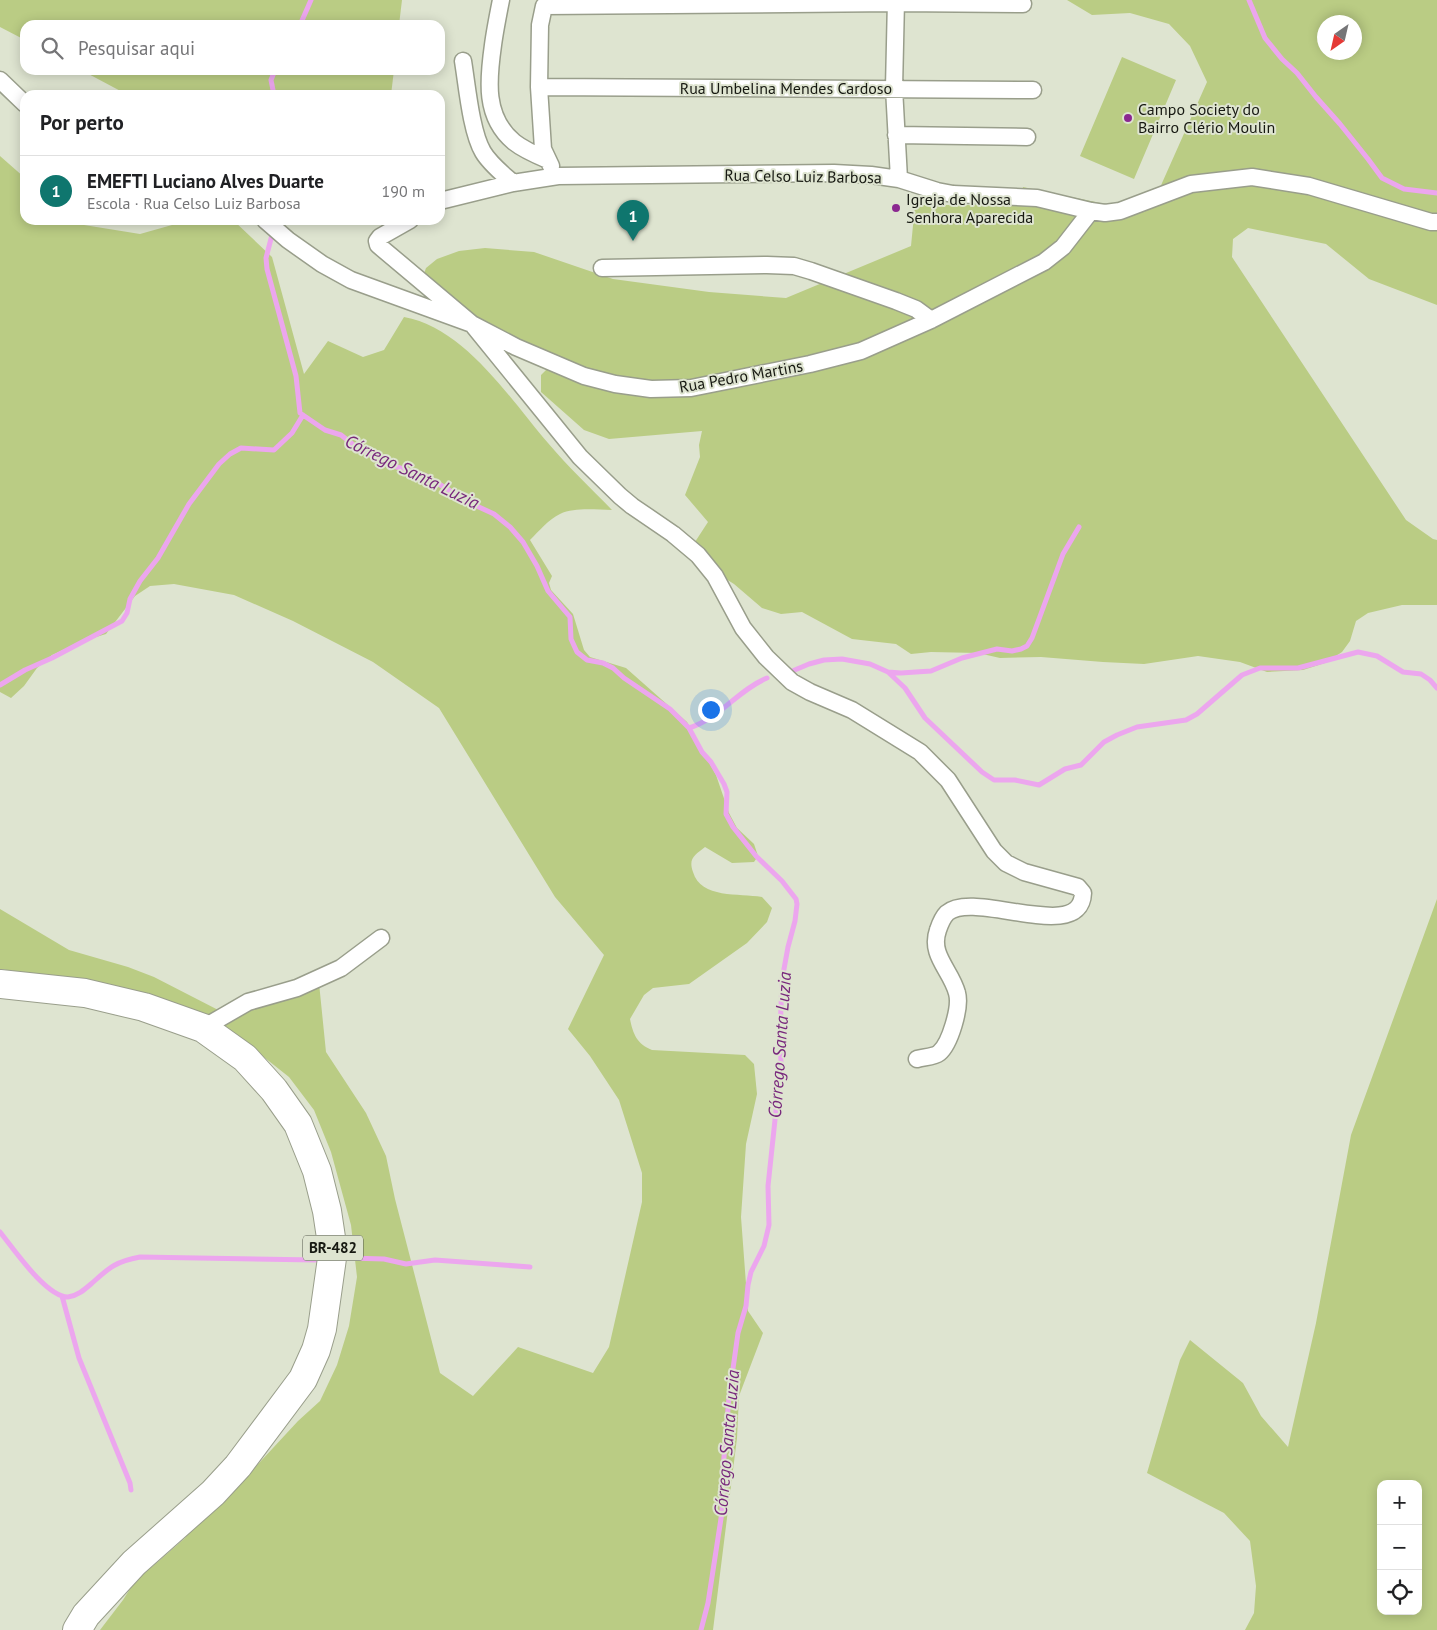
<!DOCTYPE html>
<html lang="pt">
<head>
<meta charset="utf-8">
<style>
  :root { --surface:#fff; --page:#f6f6f6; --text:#202124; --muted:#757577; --line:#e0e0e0; --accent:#0f766e }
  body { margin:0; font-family:"PT Sans",sans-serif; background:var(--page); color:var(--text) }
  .controls { position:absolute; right:15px; bottom:15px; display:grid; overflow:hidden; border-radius:10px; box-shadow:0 2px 12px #0003 }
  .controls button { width:45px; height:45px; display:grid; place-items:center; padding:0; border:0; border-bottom:1px solid var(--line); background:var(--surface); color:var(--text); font:25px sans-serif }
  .compass { position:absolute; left:1317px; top:15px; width:45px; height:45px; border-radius:50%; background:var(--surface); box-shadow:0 2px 12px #0003; rotate:214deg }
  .you { position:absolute; left:710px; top:709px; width:18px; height:18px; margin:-12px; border:4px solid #fff; border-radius:50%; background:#1a73e8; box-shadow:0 0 0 8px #1a73e833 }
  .badge { display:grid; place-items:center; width:32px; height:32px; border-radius:50%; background:var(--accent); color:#fff; font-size:16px; font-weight:700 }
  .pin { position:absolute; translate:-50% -41px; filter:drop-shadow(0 1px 2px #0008) }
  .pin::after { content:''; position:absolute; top:26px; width:18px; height:15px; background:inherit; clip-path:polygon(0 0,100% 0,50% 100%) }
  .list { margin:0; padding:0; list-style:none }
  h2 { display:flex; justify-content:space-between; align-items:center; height:65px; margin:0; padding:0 20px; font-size:21px }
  h2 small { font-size:16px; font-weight:400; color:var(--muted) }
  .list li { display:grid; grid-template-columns:32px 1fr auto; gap:15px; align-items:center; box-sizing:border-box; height:70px; padding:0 20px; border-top:1px solid var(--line) }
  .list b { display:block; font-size:19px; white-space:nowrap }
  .list p { margin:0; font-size:16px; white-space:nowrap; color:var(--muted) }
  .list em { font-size:16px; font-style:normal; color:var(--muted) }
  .icon { flex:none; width:28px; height:28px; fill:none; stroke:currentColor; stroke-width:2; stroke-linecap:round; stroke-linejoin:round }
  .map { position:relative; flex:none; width:1437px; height:1630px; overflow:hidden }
  .search { position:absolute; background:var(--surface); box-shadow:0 2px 12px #0003; left:20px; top:20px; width:425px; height:55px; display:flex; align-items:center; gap:12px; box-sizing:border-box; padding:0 18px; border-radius:15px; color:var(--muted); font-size:19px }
  .panel { position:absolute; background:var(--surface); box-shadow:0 2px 12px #0003; left:20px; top:90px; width:425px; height:135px; border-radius:15px }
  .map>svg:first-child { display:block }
  .green { fill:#bacc84; fill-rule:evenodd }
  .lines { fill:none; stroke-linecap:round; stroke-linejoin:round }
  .stream { stroke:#eca6ee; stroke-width:5 }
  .minor-casing { stroke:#999e8b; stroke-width:19 }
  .trunk-casing { stroke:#999e8b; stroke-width:30 }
  .minor { stroke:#fff; stroke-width:16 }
  .trunk { stroke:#fff; stroke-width:28 }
  .poi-dot { fill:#8b2890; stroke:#dee4d0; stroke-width:2 }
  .labels { text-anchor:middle; stroke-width:4; stroke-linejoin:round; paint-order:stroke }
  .shield { fill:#dee4d0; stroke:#53564b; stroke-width:1 }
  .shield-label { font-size:15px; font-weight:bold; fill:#171912 }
  .street-label { font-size:16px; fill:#171912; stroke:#dee4d0 }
  .poi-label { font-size:16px; fill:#171912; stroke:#dee4d0; text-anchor:start }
  .water-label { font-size:18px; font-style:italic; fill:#78287c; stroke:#dee4d0 }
</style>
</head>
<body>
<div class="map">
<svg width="1437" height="1630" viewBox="0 0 1437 1630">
  <rect width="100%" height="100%" fill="#dee4d0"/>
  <path class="green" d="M 0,0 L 402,0 L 399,25 L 25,25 L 25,40 L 0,27 Z
    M 1067,0 L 1437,0 L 1437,305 L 1369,279 L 1326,244 L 1248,228 L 1233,239 L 1232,257 L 1406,520 L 1433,539 L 1437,540 L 1437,605 L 1402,605 L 1368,613 L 1356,621 L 1350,641 L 1342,652 L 1325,663 L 1303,670 L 1267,672 L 1240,662 L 1198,656 L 1144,664 L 1103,662 L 1041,657 L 1000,658 L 978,653 L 931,652 L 911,654 L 896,644 L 852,639 L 802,612 L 781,614 L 762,608 L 734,584 L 726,579 L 693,545 L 708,522 L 685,495 L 700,457 L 699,445 L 702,431 L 609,439 L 584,430 L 541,392 L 541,375 L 548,368 L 463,312 L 421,282 L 426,268 L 437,259 L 459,251 L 485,248 L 534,252 L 613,279 L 709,292 L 786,298 L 911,246 L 915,205 L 1007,205 L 1020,199 L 1023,187 L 1144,212 L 1154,201 L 1207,82 L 1190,46 L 1169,24 L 1130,13 L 1092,15 ZM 1324,22 L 1354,22 L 1354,52 L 1324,52 Z
    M 1122,57 L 1176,80 L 1134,179 L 1080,156 Z
    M 81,70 L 394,70 L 391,95 L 128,95 Z
    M 0,156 L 25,178 L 25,220 L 78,220 L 84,225 L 140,234 L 172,225 L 176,220 L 233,220 L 272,257 L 304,374 L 328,341 L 363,357 L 384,350 L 404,317 C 465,328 510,399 548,443 C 568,467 591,488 612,510 C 596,510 575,507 560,514 C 549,519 539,531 530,540 L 552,576 L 549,583 L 551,590 L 573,614 L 584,650 L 590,657 L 626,668 L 687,722 L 716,775 L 729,813 L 737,828 L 754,844 L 758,856 L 754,862 L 732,863 L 705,847 C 695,855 688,858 693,872 C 701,899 739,893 762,897 L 772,908 L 767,922 L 747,943 L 689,984 L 653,988 L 644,995 L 630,1019 C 633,1034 637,1044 652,1050 L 745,1055 L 754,1064 L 757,1094 L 746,1144 L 741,1217 L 748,1311 L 763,1333 L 739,1396 L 737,1438 L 713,1630 L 100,1630 L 123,1600 L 138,1576 L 153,1566 L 185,1538 L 199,1517 L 226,1495 L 249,1474 L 298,1421 L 320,1401 L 337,1365 L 349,1326 L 357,1277 L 351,1225 L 331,1152 L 314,1110 L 289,1077 L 251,1047 L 99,983 L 0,969 L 0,909 L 69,950 L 128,967 L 154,977 L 226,1014 L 319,983 L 326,1052 L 366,1113 L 386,1156 L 395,1199 L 440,1373 L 473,1396 L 518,1347 L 593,1373 L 609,1347 L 642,1202 L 642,1173 L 619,1100 L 590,1056 L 568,1029 L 604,955 L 555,897 L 439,708 L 373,662 L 293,621 L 234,595 L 174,584 L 150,586 L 135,596 L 106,634 L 83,641 L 52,655 L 37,668 L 24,686 L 11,698 L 0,692 Z
    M 1437,899 L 1437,1630 L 1245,1630 L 1254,1613 L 1256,1586 L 1250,1541 L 1224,1513 L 1147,1473 L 1180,1360 L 1190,1340 L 1243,1383 L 1261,1416 L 1288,1447 L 1316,1323 L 1351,1135 ZM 1381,1484 L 1418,1484 L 1418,1611 L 1381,1611 Z"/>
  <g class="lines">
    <path class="stream" d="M 1249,0 L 1265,38 L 1282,59 L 1297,73 L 1316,97 L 1340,124 L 1368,159 L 1382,178 L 1404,189 L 1437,193
      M 300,25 L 311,0
      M 274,95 L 271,80 L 275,70
      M 273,231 L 266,258 L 267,269 L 296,376 L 300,413 L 325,430 L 341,435 L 355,446 L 384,463 L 426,476 L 468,502 L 494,514 L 510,527 L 523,542 L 537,566 L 548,591 L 570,617 L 571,639 L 577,652 L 587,660 L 603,663 L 613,668 L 624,678 L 670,709 L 689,728 L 702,752 L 711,762 L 724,784 L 727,792 L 726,814 L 733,827 L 756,856 L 782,881 L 796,899 L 797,904 L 795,921 L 788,947 L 782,980 L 780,1035 L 781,1063 L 768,1186 L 769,1225 L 764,1246 L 751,1272 L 748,1285 L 746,1306 L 738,1333 L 729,1397 L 723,1469 L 722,1512 L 708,1603 L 701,1630
      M 790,672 L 809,664 L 824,660 L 842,659 L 870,664 L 888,672 L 905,688 L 925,718 L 982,772 L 994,780 L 1015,780 L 1039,785 L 1065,769 L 1081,765 L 1104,742 L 1117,735 L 1137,727 L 1186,720 L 1197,714 L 1242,675 L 1260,668 L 1298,668 L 1358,652 L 1377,656 L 1403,672 L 1421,674 L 1430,680 L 1437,688
      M 888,672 L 901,673 L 931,671 L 962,658 L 997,649 L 1012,651 L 1021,649 L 1027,646 L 1032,638 L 1063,554 L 1079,527
      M 0,685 L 25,670 L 52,658 L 122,621 L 127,613 L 130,599 L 140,581 L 158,558 L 189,504 L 219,464 L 230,454 L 241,448 L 274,450 L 292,433 L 303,415
      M 689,728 C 719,719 738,690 767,678
      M 0,1232 C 13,1248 46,1297 68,1297 C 77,1296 84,1290 91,1284 C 109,1268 114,1262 140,1257 L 316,1260
      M 349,1258 L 384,1259 L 406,1264 L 435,1260 L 530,1267
      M 62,1296 L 79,1358 L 130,1483 L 131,1490"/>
    <defs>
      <path id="minor" d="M 501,0 C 498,15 495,30 493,45 C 488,80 484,117 514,142 C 524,150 536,155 548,160
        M 550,0 L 544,6 L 540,25 L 539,87 L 543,149 L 551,166
        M 896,0 L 894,88 L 899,179
        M 544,6 L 896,3 L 1023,4
        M 463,61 C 467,85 471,132 483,152 C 490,164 503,174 513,183
        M 0,80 L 25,104
        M 539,87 L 1033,90
        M 896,135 L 1027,137
        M 440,201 L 513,183 L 558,176 L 834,173 L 871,175 L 899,179 L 937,191 L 953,194 L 1037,198 L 1091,211 L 1105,213 L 1120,211 L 1191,184 L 1252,177 L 1309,186 L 1431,222 L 1437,222
        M 265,220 L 288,240 L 322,264 L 351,280 L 472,324 L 516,347 L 584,376 L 615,384 L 651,389 L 691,388 L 810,364 L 861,351 L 931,320 L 1044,262 L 1063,247 L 1091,211
        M 410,220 L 380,237 L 377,241 L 378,245 L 472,324 L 580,457 L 620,496 L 632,506 L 673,534 L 698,555 L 715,576 L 743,628 L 766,657 L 792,682 L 810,692 L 852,710 L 920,752 L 948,780 L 994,851 L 1006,863 L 1024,872 L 1078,887 L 1083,893 C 1081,945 974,889 947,913 C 943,917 940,924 938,930 C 929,955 951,970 957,993 C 961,1007 950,1044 939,1053 C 934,1057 924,1057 917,1059
        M 602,268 L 767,265 L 794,266 L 811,271 L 896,301 L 916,309 L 931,320
        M 203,1028 L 248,1002 L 297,988 L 341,968 L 381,938"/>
      <path id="trunk" d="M 0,984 L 85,993 L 144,1007 L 203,1028 L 245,1058 L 274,1090 L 298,1124 L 317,1171 L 327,1211 L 333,1251 L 322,1329 L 316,1350 L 303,1379 L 238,1466 L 213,1493 L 134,1563 L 86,1615 L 77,1630"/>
    </defs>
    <use href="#minor" class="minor-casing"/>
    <use href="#trunk" class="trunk-casing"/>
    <use href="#minor" class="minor"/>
    <use href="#trunk" class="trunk"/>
  </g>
  <g class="poi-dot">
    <circle cx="1128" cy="118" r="5"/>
    <circle cx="896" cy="208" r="5"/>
  </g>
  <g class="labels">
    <rect class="shield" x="303" y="1235.5" width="60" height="25" rx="4"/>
    <g class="shield-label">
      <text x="333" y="1253">BR-482</text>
    </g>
    <g class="street-label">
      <text x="786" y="94">Rua Umbelina Mendes Cardoso</text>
      <text transform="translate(803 176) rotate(1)" y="6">Rua Celso Luiz Barbosa</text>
      <text transform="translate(741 376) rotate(-10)" y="6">Rua Pedro Martins</text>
    </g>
    <g class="poi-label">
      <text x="1138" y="115">Campo Society do<tspan x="1138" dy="18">Bairro Clério Moulin</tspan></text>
      <text x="906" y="205">Igreja de Nossa<tspan x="906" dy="18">Senhora Aparecida</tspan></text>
    </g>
    <g class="water-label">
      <text transform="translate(412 472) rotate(26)" y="6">Córrego Santa Luzia</text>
      <text transform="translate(780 1045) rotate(-86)" y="6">Córrego Santa Luzia</text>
      <text transform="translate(727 1443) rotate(-85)" y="6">Córrego Santa Luzia</text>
    </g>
  </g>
</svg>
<div class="controls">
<button>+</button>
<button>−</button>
<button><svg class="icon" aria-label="locate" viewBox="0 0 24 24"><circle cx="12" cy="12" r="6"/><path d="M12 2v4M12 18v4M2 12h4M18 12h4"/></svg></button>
</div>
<svg class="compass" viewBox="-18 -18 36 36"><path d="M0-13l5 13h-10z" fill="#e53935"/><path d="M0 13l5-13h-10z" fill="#757577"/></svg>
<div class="you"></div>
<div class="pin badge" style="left:633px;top:241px">1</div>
<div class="search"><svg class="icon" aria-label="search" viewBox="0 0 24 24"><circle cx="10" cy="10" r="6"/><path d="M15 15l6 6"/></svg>Pesquisar aqui</div>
<section class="panel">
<h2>Por perto<small></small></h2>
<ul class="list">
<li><span class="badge">1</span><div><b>EMEFTI Luciano Alves Duarte</b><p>Escola · Rua Celso Luiz Barbosa</p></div><em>190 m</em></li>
</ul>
</section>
</div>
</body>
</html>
